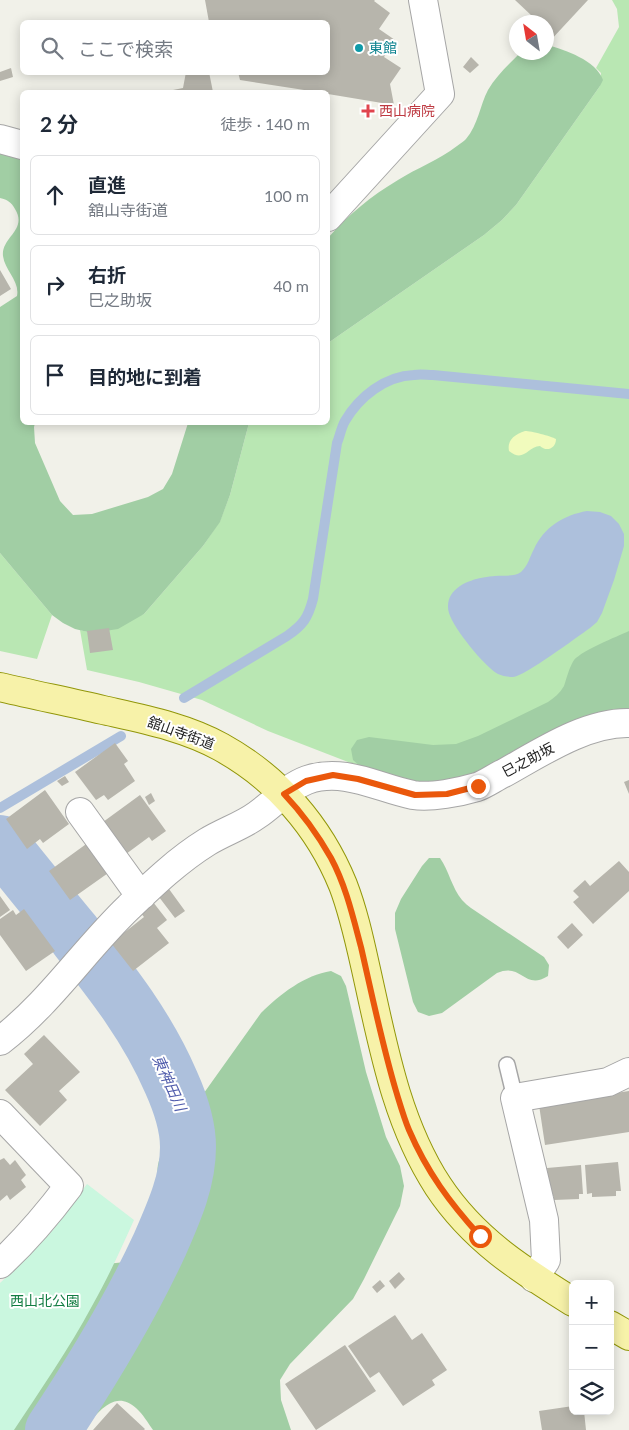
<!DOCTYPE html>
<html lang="ja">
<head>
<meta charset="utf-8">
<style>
  :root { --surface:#fff; --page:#f2f2f3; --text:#1f2937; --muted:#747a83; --line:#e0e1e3 }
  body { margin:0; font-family:Lato,"Noto Sans JP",sans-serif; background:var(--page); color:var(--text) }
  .controls { position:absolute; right:15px; bottom:15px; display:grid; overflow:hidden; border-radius:8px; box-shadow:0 2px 12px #0003 }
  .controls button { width:45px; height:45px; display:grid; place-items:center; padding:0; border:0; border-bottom:1px solid var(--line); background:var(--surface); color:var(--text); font:25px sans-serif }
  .compass { position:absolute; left:509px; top:15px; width:45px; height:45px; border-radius:50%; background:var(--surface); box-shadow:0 2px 12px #0003; rotate:329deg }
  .stop { position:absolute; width:15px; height:15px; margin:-11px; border:4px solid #ea580c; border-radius:50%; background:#fff }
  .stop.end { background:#ea580c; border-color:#fff; box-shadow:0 1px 5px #0008 }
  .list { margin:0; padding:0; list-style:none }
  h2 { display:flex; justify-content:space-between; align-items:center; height:65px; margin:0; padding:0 20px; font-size:21px }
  h2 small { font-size:16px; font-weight:400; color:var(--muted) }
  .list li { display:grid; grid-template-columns:32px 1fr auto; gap:15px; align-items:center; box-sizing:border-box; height:80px; margin:0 10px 10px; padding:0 10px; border:1px solid var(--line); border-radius:8px }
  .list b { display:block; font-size:19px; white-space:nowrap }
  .list p { margin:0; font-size:16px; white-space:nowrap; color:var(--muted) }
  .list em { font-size:16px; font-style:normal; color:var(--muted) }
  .icon { flex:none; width:28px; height:28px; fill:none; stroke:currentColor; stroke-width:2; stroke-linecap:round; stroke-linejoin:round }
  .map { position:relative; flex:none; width:629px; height:1430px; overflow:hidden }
  .search { position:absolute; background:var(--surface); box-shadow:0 2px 12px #0003; left:20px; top:20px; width:310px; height:55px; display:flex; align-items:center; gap:12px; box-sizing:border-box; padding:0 18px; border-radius:8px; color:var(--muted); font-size:19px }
  .panel { position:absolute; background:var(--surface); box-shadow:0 2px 12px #0003; left:20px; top:90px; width:310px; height:335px; border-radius:8px }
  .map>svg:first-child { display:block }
  .grass { fill:#b9e7b3 }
  .forest { fill:#a1cea4 }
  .sand { fill:#f1fbbd }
  .park { fill:#caf7df }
  .water { fill:#adc0dc }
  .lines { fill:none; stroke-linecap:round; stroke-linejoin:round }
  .stream { stroke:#adc0dc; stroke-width:10 }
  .river { stroke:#adc0dc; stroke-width:56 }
  .building { fill:#b7b5ac }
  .lane-casing { stroke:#a6a6a6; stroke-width:18 }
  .street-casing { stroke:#a6a6a6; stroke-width:30 }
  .primary-casing { stroke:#919609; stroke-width:30 }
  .lane { stroke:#fff; stroke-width:15 }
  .street { stroke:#fff; stroke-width:28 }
  .primary { stroke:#f7f2a9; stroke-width:28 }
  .route { stroke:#ea580c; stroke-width:6 }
  .culture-dot { fill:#0f9aa8; stroke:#fff; stroke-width:2 }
  .health-dot { fill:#e0444e; stroke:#fff; stroke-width:2 }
  .labels { text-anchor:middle; stroke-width:4; stroke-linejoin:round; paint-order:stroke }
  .culture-label { font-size:14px; fill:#0d838f; stroke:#fff; text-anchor:start }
  .health-label { font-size:14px; fill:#be3a42; stroke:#fff; text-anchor:start }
  .street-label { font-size:14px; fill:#222; stroke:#fff }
  .park-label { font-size:14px; fill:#137d43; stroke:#fff }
  .water-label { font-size:15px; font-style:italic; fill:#525ead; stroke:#fff }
</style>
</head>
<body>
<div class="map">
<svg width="629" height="1430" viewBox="0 0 629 1430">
  <rect width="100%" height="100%" fill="#f1f1e9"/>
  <path class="grass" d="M 612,0 L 629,0 L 629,712 L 361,767 L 268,731 L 202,700 L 139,682 L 87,670 L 80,630 L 92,633 L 144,614 L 203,546 L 220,521 L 230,495 L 249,423 L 328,422 L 328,343 L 484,235 L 502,220 L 516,205 L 600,86 L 601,73 L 596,68 L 619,27 L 617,9 Z
    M 0,553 L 52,615 L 37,659 L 0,651 Z"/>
  <path class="forest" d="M 547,45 C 565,50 596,60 603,80 L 600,86 L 516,205 L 502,220 L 484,235 L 328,343 L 328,238 C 348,215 371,196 398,180 C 417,168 439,160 457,146 C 460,144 464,141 466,139 C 478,125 480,105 488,90 C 496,76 509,64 520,53 L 546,52 Z
    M 0,149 L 22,155 L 22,422 L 35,423 L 34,427 L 35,443 L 60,501 L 73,515 L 92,514 L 148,497 L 163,489 L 172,474 L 188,423 L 249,423 L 230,495 L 220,522 L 203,546 L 144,614 L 118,629 L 92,633 L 75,629 L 63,623 L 52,615 L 0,553 L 0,307 L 17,296 C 20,281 5,271 3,256 C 1,237 28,230 15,209 C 11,202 8,200 0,198 Z
    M 629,631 L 629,712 L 474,775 L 445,782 L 416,783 L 361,767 L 353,760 L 351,749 L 357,740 L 369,737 L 433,745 L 456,744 L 478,736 L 548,702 C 554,698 560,693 564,686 C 567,677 569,668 574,660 C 583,650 616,637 629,631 Z
    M 429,858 L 440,858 C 449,871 452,888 462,900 C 465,903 468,906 471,908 L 544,957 L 549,965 L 548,976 C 524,991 522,962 497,973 L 442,1013 L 429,1016 L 418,1012 L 413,1002 L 395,929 L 395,913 L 401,899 L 422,866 Z
    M 331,971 L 341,976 L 346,986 L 366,1072 L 386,1137 L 400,1166 L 404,1186 L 400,1206 L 364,1279 L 353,1299 L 290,1364 L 280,1380 L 281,1400 L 291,1430 L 153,1430 C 148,1423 143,1414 136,1408 C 114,1388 97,1414 83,1430 L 0,1430 L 78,1267 L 163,1258 C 173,1254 179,1250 184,1241 C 199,1217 164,1198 158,1176 C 156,1166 160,1157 164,1149 L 261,1013 C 280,994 305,975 331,971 Z"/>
  <path class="sand" d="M 525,431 C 531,431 551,436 556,439 C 556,449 546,452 540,446 C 527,447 524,463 509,451 C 507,440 514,435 525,431 Z"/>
  <path class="park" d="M 87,1184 L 134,1220 C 121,1249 108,1278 92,1306 C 69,1349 41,1389 14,1430 L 0,1430 L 0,1283 L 26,1259 L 53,1230 Z"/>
  <path class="water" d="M 587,511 L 600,512 L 611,516 L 619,524 L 624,534 L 624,546 L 614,580 L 602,613 L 597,622 L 590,628 C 577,637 525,676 513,677 C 509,677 502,676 498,674 C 484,666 454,629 449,613 C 447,607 448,600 451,595 C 460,581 481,577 495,576 C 504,575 514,577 521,572 C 528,566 530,556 534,549 C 544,527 564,515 587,511 Z"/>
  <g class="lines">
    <path class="stream" d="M 184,698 L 287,636 C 303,625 308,618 313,599 L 337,443 C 340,436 341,428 345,421 C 359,397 385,376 414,375 C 420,374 427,375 433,375 L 629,394
      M 0,808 L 121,736"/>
    <path class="river" d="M 0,843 C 25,874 49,904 74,934 C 111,981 147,1026 171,1082 C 180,1102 188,1124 188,1147 C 188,1181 174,1212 160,1244 C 130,1309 93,1370 53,1430"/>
  </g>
  <path class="building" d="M 205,0 L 375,0 L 374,1 L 390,13 L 379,29 L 395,40 L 384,57 L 401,68 L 390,84 L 394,105 L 328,94 L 328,92 L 317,92 L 240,80 L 238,72 L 328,72 L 328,22 L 209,22 Z
    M 515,0 L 588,0 L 549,42 L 546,39 L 546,22 L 527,22 L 532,16 Z
    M 471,57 L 479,65 L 470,73 L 463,67 Z
    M 11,68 L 13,77 L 0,81 L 0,72 Z
    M 186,72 L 209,72 L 213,92 L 163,92 L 183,88 Z
    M 0,270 L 11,289 L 0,296 Z
    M 109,628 L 113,650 L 90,653 L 87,631 Z
    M 115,743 L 128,761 L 124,764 L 135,781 L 108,800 L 104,795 L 96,800 L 75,772 Z
    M 65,776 L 69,782 L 62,786 L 57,781 Z
    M 629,780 L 629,794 L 624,782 Z
    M 45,790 L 69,824 L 43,843 L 40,839 L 27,849 L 6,819 Z
    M 151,793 L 155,801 L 149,805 L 145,797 Z
    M 140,795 L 166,831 L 152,841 L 149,837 L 126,854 L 103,822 Z
    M 89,842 L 111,871 L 70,900 L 49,871 Z
    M 619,861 L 629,872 L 629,891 L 593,924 L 573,902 L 579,897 L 573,891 L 585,880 L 590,886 Z
    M 169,889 L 185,911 L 175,918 L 159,897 Z
    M 0,896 L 10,910 L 0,917 Z
    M 153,902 L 167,920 L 157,928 L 169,943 L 133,971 L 111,943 L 144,917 L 140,912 Z
    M 24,909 L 55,951 L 26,971 L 0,935 L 0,919 L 13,910 L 16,915 Z
    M 572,923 L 583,935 L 568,949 L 557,937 Z
    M 44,1035 L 80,1072 L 59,1091 L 67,1100 L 40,1126 L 5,1090 L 33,1064 L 24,1054 Z
    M 629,1091 L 629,1132 L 545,1145 L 539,1105 Z
    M 4,1158 L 10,1165 L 15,1160 L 26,1175 L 21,1180 L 26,1187 L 10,1200 L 7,1195 L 0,1201 L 0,1160 Z
    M 618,1162 L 621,1191 L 616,1191 L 616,1196 L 592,1197 L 592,1193 L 587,1194 L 585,1165 Z
    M 581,1165 L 583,1194 L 579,1194 L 579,1199 L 554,1200 L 554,1196 L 550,1197 L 547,1168 Z
    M 399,1272 L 405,1279 L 395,1289 L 389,1281 Z
    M 380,1280 L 385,1286 L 377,1293 L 372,1287 Z
    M 395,1315 L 412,1340 L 422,1333 L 447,1370 L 432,1380 L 435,1385 L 403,1406 L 379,1372 L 370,1378 L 348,1346 Z
    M 345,1345 L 376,1391 L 316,1430 L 285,1384 Z
    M 117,1403 L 145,1429 L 144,1430 L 93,1430 Z
    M 573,1406 L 573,1411 L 584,1411 L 586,1430 L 542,1430 L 539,1411 Z"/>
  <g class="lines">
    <defs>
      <path id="lane" d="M 507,1065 L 515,1098"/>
      <path id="street" d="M 0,139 L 22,145
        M 328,217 L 440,94 L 423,0
        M 80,812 L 134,887 L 142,895
        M 0,1041 C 50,1003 84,950 129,907 C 153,884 178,860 207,842 C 223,832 242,826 257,815 C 273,804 288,787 307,780 C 344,767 378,788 413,795 C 431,798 460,792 477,787 C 486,784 495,777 504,773 C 540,753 586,722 629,723
        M 0,1114 L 69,1186 C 48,1214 26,1240 0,1264
        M 534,1278 L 546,1260 L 544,1220 L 515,1098 L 608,1082 L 629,1072"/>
      <path id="primary" d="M 0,687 C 34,695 69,702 103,710 C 143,719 185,727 221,747 C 277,778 319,826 343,885 C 353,911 359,938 365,965 C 382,1040 395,1120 438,1186 C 473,1239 520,1269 573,1302
        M 610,1325 L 629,1336"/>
    </defs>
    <use href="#lane" class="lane-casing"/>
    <use href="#street" class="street-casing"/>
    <use href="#primary" class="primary-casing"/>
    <use href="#lane" class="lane"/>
    <use href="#street" class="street"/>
    <use href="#primary" class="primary"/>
  </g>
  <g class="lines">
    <path class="route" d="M 478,786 L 447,794 L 415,795 L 358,779 L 333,775 L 306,781 L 284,794 C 302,813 318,835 331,858 C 346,886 353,917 361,947 C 372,995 382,1044 396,1091 C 400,1104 404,1118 409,1130 C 427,1172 450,1203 480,1236"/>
  </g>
  <circle class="culture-dot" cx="359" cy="48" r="5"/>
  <path class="health-dot" d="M365.5 103.5h5v5h5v5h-5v5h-5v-5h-5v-5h5z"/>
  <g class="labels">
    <g class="culture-label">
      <text x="369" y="53">東館</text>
    </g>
    <g class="health-label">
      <text x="379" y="116">西山病院</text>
    </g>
    <g class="street-label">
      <text transform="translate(181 733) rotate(20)" y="5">舘山寺街道</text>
      <text transform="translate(528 760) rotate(-28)" y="5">巳之助坂</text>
    </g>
    <g class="park-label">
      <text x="45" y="1306">西山北公園</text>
    </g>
    <g class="water-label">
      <text transform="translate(169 1083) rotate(66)" y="5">東神田川</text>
    </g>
  </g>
</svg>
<div class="controls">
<button>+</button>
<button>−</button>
<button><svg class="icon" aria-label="layers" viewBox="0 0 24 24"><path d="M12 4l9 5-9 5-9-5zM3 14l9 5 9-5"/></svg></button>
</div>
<svg class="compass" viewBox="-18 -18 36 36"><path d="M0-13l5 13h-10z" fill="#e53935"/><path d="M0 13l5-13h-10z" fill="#747a83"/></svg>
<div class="stop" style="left:480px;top:1236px"></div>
<div class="stop end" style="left:478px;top:786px"></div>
<div class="search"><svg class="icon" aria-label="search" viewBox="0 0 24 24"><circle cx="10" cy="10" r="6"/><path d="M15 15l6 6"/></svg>ここで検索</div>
<section class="panel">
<h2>2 分<small>徒歩 · 140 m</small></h2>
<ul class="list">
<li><svg class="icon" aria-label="ahead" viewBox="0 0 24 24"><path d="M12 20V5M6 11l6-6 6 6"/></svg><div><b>直進</b><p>舘山寺街道</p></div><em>100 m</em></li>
<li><svg class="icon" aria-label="right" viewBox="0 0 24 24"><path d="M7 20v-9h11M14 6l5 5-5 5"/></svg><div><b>右折</b><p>巳之助坂</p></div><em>40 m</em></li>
<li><svg class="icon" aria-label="arrive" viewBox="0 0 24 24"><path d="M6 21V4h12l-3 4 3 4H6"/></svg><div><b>目的地に到着</b></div></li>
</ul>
</section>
</div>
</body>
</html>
